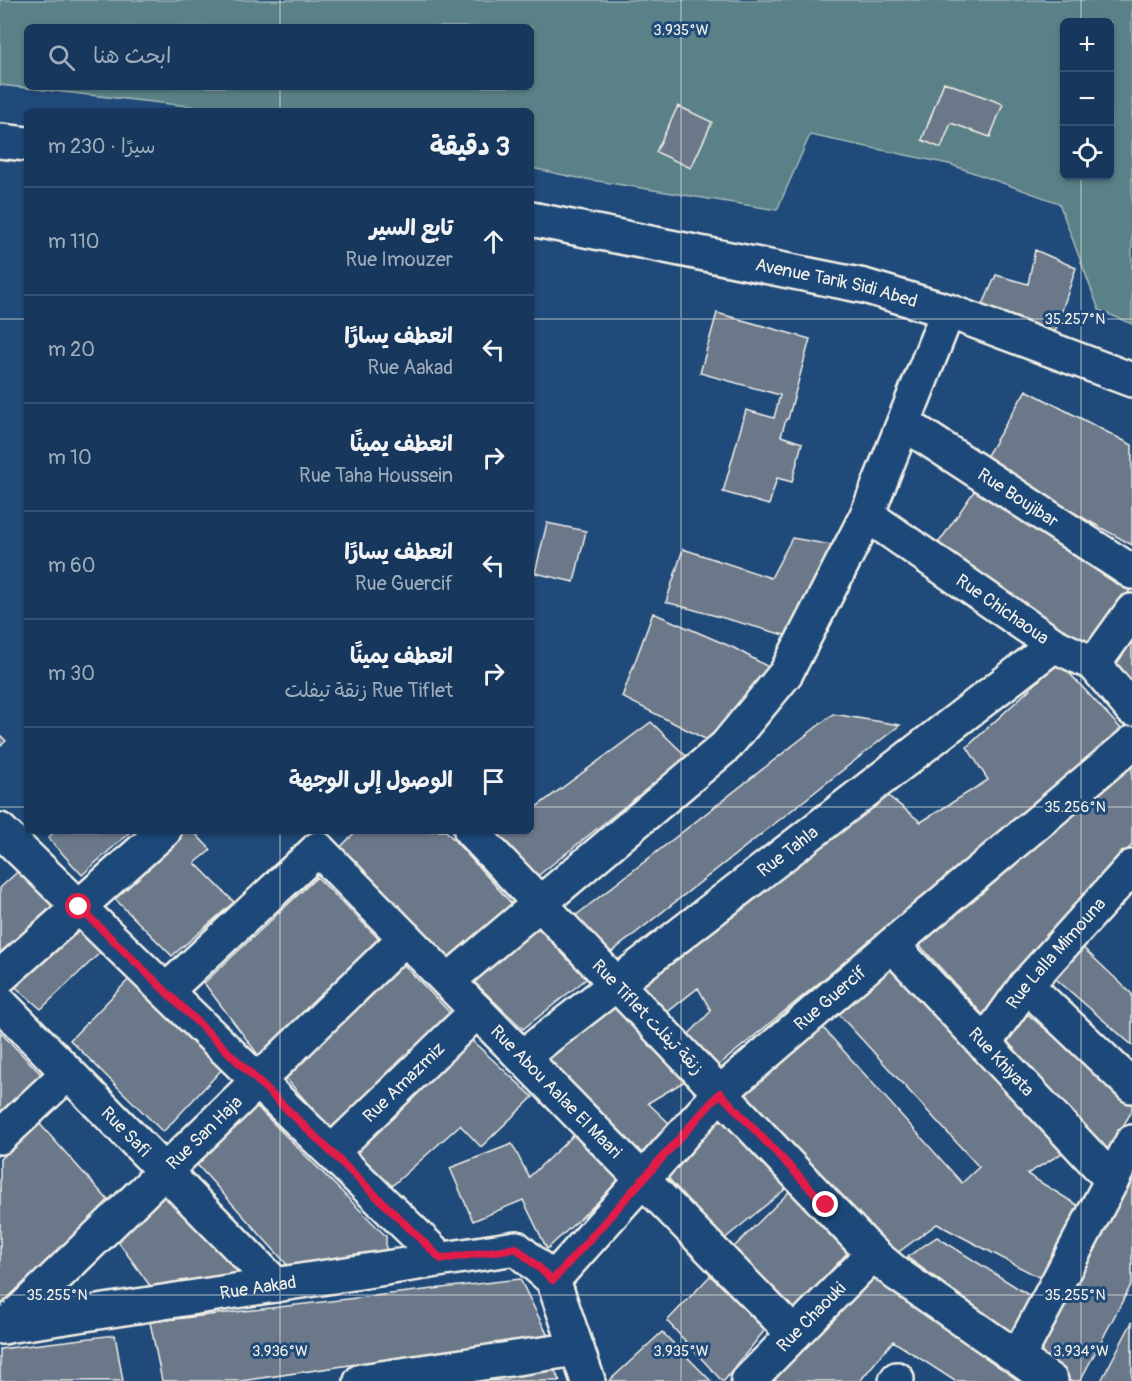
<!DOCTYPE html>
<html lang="ar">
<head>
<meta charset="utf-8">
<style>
  :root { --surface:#17385c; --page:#244365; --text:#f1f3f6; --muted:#9eacbb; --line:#365272 }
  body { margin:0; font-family:Pangolin,"Playpen Sans Arabic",sans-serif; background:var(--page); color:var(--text); direction:rtl }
  .controls { position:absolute; right:18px; top:18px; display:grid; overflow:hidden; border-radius:9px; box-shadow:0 2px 4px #0004 }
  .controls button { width:54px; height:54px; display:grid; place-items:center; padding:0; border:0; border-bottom:2px solid var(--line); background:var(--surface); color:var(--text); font:30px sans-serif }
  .stop { position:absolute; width:18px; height:18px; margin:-14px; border:4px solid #e11d48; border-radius:50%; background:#fff }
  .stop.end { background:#e11d48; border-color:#fff; box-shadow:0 2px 6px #0008 }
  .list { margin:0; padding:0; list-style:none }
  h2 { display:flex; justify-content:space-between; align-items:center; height:78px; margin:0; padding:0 24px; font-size:26px }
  h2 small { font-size:20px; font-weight:400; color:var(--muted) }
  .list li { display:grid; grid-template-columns:39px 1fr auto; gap:18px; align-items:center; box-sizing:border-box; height:108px; padding:0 24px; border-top:2px solid var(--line) }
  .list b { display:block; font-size:22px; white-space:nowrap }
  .list p { margin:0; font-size:20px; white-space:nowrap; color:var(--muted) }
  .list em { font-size:20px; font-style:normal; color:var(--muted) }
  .icon { flex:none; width:33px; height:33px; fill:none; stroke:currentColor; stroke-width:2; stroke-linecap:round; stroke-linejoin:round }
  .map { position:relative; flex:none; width:1132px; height:1381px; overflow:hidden; direction:ltr }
  .search { position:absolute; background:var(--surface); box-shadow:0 2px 4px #0004; left:24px; top:24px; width:510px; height:66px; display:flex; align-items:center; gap:15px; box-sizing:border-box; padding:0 21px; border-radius:9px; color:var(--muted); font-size:22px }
  .panel { position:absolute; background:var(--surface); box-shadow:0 2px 4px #0004; left:24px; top:108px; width:510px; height:726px; border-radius:9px; direction:rtl }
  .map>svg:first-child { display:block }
  .green { fill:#5a8187; stroke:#a7b9b8; stroke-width:1.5; fill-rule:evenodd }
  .building { fill:#6b788a; stroke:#f4f1e8; stroke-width:1.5 }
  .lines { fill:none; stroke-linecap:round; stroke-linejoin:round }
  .minor-casing { stroke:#f4f1e8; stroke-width:38 }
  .tertiary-casing { stroke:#f4f1e8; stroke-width:38 }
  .minor { stroke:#1f4a7a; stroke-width:33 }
  .tertiary { stroke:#1f4a7a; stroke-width:33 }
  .route { stroke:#e11d48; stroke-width:8 }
  .ticks { fill:none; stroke:#f4f1e8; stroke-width:1.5; stroke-opacity:0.45 }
  .labels { text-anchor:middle; stroke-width:6; stroke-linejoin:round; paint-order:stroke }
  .street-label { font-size:18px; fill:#f4f1e8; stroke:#1f4a7a }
  .ticks-label { font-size:15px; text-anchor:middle; fill:#f4f1e8; stroke:#1f4a7a; stroke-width:6; stroke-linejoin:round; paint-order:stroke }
</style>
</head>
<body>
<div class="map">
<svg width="1132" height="1381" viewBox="0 0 1132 1381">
  <rect width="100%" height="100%" fill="#1f4a7a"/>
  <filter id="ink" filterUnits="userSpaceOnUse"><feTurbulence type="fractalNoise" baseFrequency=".0167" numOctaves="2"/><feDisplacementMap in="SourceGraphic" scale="12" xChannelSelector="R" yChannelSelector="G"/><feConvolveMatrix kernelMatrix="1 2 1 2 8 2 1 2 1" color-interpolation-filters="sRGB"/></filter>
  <g filter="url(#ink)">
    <path class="green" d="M 0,0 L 1132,0 L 1132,324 L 1099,310 L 1059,203 L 949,164 L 810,135 L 777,210 L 573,177 L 531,168 L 531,111 L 233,111 L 0,85 ZM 1064,22 L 1110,22 L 1110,176 L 1064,176 ZM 27,27 L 531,27 L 531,87 L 27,87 Z"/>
    <path class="building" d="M 944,82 L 1003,104 L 990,137 L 951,123 L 941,148 L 922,140 Z
      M 678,106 L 712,122 L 691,168 L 656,152 Z
      M 1035,250 L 1076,268 L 1052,341 L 977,318 L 996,275 L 1028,284 Z
      M 717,313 L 810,339 L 788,419 L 786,419 L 781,436 L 802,443 L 792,482 L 777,478 L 769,505 L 723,492 L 746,410 L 774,418 L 780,395 L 700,373 Z
      M 1026,390 L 1132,445 L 1132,545 L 983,462 Z
      M 979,484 L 1131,589 L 1086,648 L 937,545 Z
      M 547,523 L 586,531 L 574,582 L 535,573 Z
      M 792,538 L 832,545 L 795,638 L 666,602 L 683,549 L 771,578 Z
      M 653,613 L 734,648 L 772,669 L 715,744 L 622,697 Z
      M 1132,618 L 1132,700 L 1100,667 Z
      M 1059,662 L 1124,732 L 713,1070 L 687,1036 L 711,1011 L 698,988 L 660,1018 L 641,983 L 882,791 L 921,822 L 988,780 L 967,747 Z
      M 833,714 L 900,725 L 609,954 L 570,920 Z
      M 651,722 L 687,757 L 535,878 L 494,831 L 531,831 L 531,811 Z
      M 0,735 L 6,741 L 0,746 Z
      M 1132,762 L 1132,845 L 984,1016 L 916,941 Z
      M 55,831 L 131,831 L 82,875 L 48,838 Z
      M 165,831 L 193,831 L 211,850 L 195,863 L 234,902 L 172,956 L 105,889 Z
      M 356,831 L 446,831 L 512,904 L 450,959 L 334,854 Z
      M 30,860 L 61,898 L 0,954 L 0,888 Z
      M 317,877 L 381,941 L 259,1056 L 204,983 Z
      M 538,916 L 590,976 L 523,1029 L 467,975 Z
      M 80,922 L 106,947 L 41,1009 L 12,984 Z
      M 1076,941 L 1132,994 L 1132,1045 L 1049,973 Z
      M 402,963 L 454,1017 L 334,1133 L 282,1074 Z
      M 885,963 L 1069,1149 L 1027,1174 L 1087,1211 L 1050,1283 L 937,1224 L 893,1256 L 737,1094 L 817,1021 L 962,1183 L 979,1167 L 833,1008 Z
      M 137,971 L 227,1064 L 163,1132 L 70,1040 Z
      M 611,1004 L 685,1081 L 648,1103 L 671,1125 L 639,1158 L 543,1065 Z
      M 1027,1014 L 1132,1100 L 1132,1111 L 1104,1158 L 1000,1052 Z
      M 0,1032 L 43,1076 L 0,1118 Z
      M 466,1035 L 533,1097 L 481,1147 L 460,1125 L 383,1194 L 348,1149 Z
      M 249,1099 L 386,1236 L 386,1253 L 291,1269 L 191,1158 Z
      M 725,1115 L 788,1187 L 723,1240 L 663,1172 Z
      M 38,1122 L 108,1200 L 6,1312 L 0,1312 L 0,1159 Z
      M 577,1132 L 623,1179 L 547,1249 L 523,1200 L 473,1221 L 450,1168 L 512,1144 L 529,1177 Z
      M 1132,1155 L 1132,1283 L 1080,1381 L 1067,1381 L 1030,1354 Z
      M 165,1184 L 259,1276 L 153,1290 L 114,1236 Z
      M 790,1191 L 847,1253 L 792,1313 L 731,1250 Z
      M 937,1237 L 1038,1301 L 1016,1336 L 907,1257 Z
      M 876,1265 L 974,1340 L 1019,1381 L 955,1381 L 893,1341 L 860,1381 L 765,1381 Z
      M 710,1276 L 768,1326 L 724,1381 L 722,1381 L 667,1321 Z
      M 520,1279 L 548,1336 L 241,1381 L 162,1381 L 150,1322 Z
      M 1132,1322 L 1132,1381 L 1101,1381 Z
      M 662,1332 L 711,1381 L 609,1381 Z
      M 115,1335 L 123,1381 L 0,1381 L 0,1349 Z
      M 554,1369 L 560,1381 L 458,1381 Z"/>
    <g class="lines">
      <defs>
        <g id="minor">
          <path id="s1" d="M 905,424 L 1132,572"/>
          <path id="s2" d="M 867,515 L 1054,645 L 1094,664 L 1132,709"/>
          <path d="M 1094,664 L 1132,611"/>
          <path d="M 0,830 L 441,1259"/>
          <path d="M 471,831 L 873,1254 L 897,1274 L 1051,1381"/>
          <path id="s3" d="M 318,849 L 794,1334"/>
          <path id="s4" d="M 892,945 L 1112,1180"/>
          <path d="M 0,977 L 164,831"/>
          <path d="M 448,981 L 726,746 L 786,673 L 867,515 L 948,311"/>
          <path d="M 1026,985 L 1132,1086"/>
          <path d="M 166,991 L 318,849"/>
          <path id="s5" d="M 0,1003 L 276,1285"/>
          <path id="s6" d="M 984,1044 L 1026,985 L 1132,867"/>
          <path id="s7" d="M 522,1057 L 1054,645"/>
          <path d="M 0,1137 L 68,1073"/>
          <path id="s8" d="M 332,1152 L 477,1011"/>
          <path id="s9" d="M 553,1280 L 720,1093 L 892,945 L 1132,743"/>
          <path id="s10" d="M 0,1327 L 516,1248 L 553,1280 L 588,1381"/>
          <path id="s11" d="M 4,1327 L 405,938"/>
          <path d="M 1018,1357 L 1132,1142"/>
          <path d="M 361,1381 L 577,1349"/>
          <path id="s12" d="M 748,1381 L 873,1254"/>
          <path d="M 896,1381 L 897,1379"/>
        </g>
        <g id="tertiary">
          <path d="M 0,141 L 27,144"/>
          <path id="s13" d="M 531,219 L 864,286 L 948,311 L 1132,380"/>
        </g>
      </defs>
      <use href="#minor" class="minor-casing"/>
      <use href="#tertiary" class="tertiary-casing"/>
      <use href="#minor" class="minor"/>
      <use href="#tertiary" class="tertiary"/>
    </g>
  </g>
  <g class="lines" filter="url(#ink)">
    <path class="route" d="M 79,907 L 441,1259 L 516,1248 L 553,1280 L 720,1093 L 826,1205"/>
  </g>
  <path class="ticks" d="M 280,0 L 280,27M 681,0 L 681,1381M 1081,0 L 1081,22M 280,87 L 280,111M 1081,176 L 1081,1381M 0,319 L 27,319M 531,319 L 1132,319M 0,807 L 27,807M 531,807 L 1132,807M 280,831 L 280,1381M 0,1295 L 1132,1295"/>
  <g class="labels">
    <g class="street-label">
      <text dy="6" stroke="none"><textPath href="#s13" startOffset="312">Avenue Tarik Sidi Abed</textPath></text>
      <text dy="6" stroke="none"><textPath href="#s1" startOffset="135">Rue Boujibar</textPath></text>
      <text dy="6" stroke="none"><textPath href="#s2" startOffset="165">Rue Chichaoua</textPath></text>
      <text dy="6" stroke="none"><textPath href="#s7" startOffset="336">Rue Tahla</textPath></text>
      <text dy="6" stroke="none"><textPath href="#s6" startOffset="116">Rue Lalla Mimouna</textPath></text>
      <text dy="6" stroke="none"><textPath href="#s9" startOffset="396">Rue Guercif</textPath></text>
      <text transform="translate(648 1017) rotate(46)" y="6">Rue Tiflet زنقة تيفلت</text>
      <text dy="6" stroke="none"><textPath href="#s4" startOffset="160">Rue Khiyata</textPath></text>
      <text dy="6" stroke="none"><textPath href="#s8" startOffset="100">Rue Amazmiz</textPath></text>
      <text dy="6" stroke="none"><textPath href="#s3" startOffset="340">Rue Abou Aalae El Maari</textPath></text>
      <text dy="6" stroke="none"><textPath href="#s5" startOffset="180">Rue Safi</textPath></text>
      <text dy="6" stroke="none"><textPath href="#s11" startOffset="279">Rue San Haja</textPath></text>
      <text dy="6" stroke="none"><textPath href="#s10" startOffset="261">Rue Aakad</textPath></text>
      <text dy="6" stroke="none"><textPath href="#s12" startOffset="90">Rue Chaouki</textPath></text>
    </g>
  </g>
  <g class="ticks-label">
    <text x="681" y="35">3.935°W</text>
    <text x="1075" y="324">35.257°N</text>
    <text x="1075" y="812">35.256°N</text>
    <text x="57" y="1300">35.255°N</text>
    <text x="1075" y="1300">35.255°N</text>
    <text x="280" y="1356">3.936°W</text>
    <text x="681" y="1356">3.935°W</text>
    <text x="1081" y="1356">3.934°W</text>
  </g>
</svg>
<div class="controls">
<button>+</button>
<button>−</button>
<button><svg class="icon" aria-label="locate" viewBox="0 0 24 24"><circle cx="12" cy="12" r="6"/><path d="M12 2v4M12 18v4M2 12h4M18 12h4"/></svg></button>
</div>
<div class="stop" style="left:79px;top:907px"></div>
<div class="stop end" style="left:826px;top:1205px"></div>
<div class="search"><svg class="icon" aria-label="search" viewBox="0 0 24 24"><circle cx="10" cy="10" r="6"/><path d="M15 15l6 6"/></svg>ابحث هنا</div>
<section class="panel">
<h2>3 دقيقة<small>سيرًا · 230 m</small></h2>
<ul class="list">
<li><svg class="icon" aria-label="ahead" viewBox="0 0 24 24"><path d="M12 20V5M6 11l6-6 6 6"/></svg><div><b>تابع السير</b><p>Rue Imouzer</p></div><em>110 m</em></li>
<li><svg class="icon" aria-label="left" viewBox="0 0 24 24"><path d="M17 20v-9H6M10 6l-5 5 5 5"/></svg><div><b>انعطف يسارًا</b><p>Rue Aakad</p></div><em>20 m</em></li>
<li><svg class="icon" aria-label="right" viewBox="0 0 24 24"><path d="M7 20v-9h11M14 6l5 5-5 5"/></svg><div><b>انعطف يمينًا</b><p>Rue Taha Houssein</p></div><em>10 m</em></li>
<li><svg class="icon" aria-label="left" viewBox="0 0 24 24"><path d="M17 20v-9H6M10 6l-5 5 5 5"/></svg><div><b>انعطف يسارًا</b><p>Rue Guercif</p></div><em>60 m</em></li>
<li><svg class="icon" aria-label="right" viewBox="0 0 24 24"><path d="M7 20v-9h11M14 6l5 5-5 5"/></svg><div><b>انعطف يمينًا</b><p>Rue Tiflet زنقة تيفلت</p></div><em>30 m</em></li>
<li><svg class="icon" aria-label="arrive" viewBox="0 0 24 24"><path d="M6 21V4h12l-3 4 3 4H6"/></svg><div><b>الوصول إلى الوجهة</b></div></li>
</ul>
</section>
</div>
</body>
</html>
